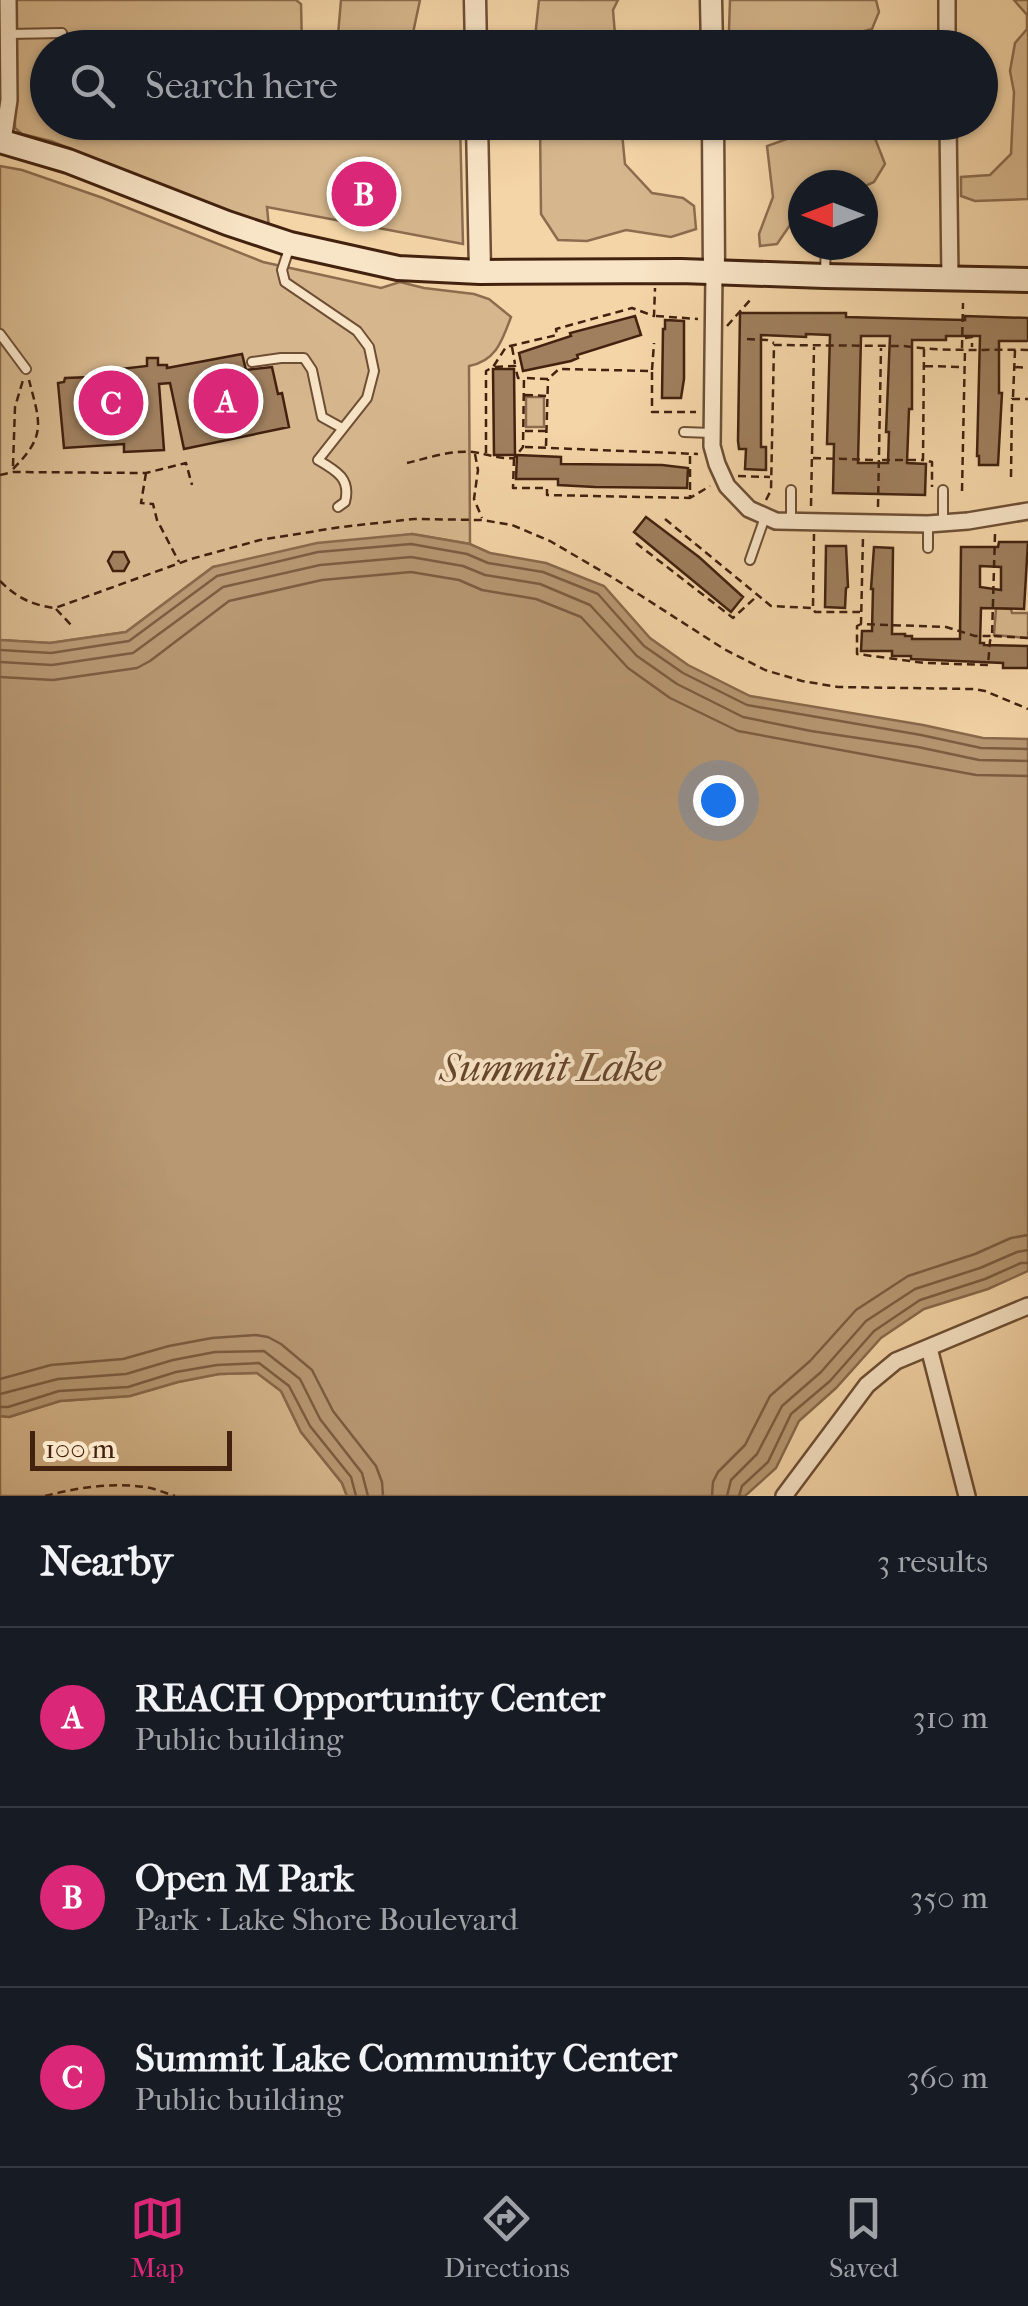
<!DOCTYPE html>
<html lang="en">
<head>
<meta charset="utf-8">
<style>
  :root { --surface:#171b24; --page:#242831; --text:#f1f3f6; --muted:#9ea1a6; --line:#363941; --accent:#db2777 }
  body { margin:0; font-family:"IM FELL French Canon",serif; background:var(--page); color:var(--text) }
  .compass { position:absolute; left:788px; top:170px; width:90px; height:90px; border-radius:50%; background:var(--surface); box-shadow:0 2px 8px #0004; rotate:270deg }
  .scale { position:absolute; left:30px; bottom:25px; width:202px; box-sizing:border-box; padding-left:10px; border:5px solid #42220f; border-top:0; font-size:28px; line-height:35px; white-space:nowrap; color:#42220f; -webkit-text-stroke:8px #f8e4c6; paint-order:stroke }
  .you { position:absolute; left:718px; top:800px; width:35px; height:35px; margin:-25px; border:8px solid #fff; border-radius:50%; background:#1a73e8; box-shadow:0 0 0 15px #1a73e833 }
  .badge { display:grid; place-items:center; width:65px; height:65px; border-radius:50%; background:var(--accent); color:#fff; font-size:32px; font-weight:700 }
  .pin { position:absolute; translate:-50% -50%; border:5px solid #fff; box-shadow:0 2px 10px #0006 }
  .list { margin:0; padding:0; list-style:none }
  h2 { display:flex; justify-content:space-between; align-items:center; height:130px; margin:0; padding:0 40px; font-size:42px }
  h2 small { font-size:32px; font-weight:400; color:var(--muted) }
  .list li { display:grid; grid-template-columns:65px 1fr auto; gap:30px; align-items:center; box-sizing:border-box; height:180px; padding:0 40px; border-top:2px solid var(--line) }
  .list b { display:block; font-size:38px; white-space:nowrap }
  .list p { margin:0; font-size:32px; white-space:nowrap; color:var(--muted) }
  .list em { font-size:32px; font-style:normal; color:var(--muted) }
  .icon { flex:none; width:55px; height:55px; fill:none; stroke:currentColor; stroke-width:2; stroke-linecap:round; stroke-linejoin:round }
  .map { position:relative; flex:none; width:1028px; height:1496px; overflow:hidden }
  .search { position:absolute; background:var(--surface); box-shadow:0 2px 8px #0004; left:30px; right:30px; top:30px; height:110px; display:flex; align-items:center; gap:25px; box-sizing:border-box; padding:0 35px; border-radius:55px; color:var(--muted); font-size:38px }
  .sheet { height:670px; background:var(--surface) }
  nav { display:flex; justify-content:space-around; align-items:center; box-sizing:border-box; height:140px; border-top:2px solid var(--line); background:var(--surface); font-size:28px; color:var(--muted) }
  nav a { display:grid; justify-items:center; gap:5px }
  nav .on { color:var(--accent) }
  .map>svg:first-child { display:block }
  .green { fill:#d6b78d; stroke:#8c6c4e; stroke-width:2.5 }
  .water { fill:#b79873; stroke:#88694b; stroke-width:2.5 }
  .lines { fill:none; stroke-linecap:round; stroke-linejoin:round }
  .shore { stroke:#7c5d41; stroke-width:2.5 }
  .building { fill:#9f7f5e; stroke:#42220f; stroke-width:2.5; fill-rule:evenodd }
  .service-casing { stroke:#6e4f35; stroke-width:12 }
  .minor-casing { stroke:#6e4f35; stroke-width:20 }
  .tertiary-casing { stroke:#6e4f35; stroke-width:25 }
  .secondary-casing { stroke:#42220f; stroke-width:28 }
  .path { stroke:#42220f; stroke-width:2.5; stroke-dasharray:8 5; stroke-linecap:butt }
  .service { stroke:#f8e4c6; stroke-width:8 }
  .minor { stroke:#f8e4c6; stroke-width:15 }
  .tertiary { stroke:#f8e4c6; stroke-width:20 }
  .secondary { stroke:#f8e4c6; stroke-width:22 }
  .labels { text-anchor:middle; stroke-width:8; stroke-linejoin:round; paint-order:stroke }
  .water-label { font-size:40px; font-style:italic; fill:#65452d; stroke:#f8e4c6 }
</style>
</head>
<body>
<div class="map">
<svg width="1028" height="1496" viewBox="0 0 1028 1496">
  <rect width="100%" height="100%" fill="#f4d5a7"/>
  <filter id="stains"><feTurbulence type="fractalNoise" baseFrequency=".002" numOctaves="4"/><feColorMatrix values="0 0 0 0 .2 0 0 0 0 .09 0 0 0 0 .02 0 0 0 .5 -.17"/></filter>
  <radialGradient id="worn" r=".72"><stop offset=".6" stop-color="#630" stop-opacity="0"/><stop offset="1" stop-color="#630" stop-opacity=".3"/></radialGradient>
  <path class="green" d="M 14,0 L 296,0 L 301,4 L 302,47 L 48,48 L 48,122 L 460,123 L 463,244 L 267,207 L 269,228 L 51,141 L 22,134 L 15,128 Z
    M 341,0 L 420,0 L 410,47 L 337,47 Z
    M 539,0 L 618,0 L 613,10 L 616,47 L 534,47 Z
    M 730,0 L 876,0 L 879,12 L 872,29 L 853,34 L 858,47 L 742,47 L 729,30 Z
    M 1014,0 L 1028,0 L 1028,199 L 975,201 L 961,196 L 961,177 L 990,175 L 1011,154 L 1014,92 L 1010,71 L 1015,43 L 1027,29 L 1027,15 Z
    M 540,123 L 621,123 L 625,164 L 652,193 L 683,198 L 694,206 L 696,229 L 671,237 L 626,230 L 587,241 L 558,240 L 541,214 Z
    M 818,123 L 869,123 L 885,164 L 874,182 L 863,187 L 803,185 L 803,206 L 777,244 L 760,246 L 759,234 L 773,197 L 767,146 L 821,127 Z
    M 0,166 L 22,170 L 103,198 L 263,262 L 381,288 L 400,282 L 424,288 L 474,294 L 489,299 L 511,317 C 502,341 496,361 469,366 L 470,544 L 412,534 L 213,567 L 126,632 L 50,643 L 0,640 Z
    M 526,397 L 544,397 L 544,427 L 526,427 Z
    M 996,608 L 1011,609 L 1012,613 L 1028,613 L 1028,638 L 994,635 Z
    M 257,1373 L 281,1391 L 301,1432 L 342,1483 L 347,1496 L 0,1496 L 0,1416 L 9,1417 L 60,1401 L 130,1396 L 178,1382 L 219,1374 Z"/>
  <path class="water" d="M 412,534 L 470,544 L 490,553 L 546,563 L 604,586 L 650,638 L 688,665 L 750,696 L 923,725 L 983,738 L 1028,739 L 1028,1271 L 988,1289 L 924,1309 L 881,1338 L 836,1388 L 799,1421 L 776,1468 L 745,1496 L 347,1496 L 342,1483 L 301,1432 L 281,1391 L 257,1373 L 219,1374 L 178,1382 L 130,1396 L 60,1401 L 9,1417 L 0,1416 L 0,640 L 50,643 L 126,632 L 213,567 L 317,543 Z"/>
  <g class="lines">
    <path class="shore" d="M 0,650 L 51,653 L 129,641 L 217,576 L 318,552 L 411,544 L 467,554 L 488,563 L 543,572 L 598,594 L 644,646 L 683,673 L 747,705 L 921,735 L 981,748 L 1028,749
      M 0,662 L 52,665 L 133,653 L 223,587 L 320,565 L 411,557 L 463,566 L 485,575 L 540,584 L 590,605 L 637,656 L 677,684 L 743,717 L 811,731 L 918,747 L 979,760 L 1028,761
      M 0,677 L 53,680 L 137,668 L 150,661 L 229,601 L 322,580 L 411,572 L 459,580 L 482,590 L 536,599 L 581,617 L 628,668 L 670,698 L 738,731 L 976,775 L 1028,776
      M 0,1379 L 51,1365 L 123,1359 L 169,1346 L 212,1338 L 256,1335 L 268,1337 L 281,1344 L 312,1370 L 333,1411 L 376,1466 L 382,1482 L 383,1496
      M 0,1394 L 58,1379 L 126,1374 L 173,1360 L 215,1352 L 264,1351 L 300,1379 L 320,1419 L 362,1473 L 368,1496
      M 0,1407 L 8,1407 L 59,1391 L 128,1387 L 176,1372 L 217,1365 L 259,1363 L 289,1386 L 310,1426 L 351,1477 L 356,1496
      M 712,1496 L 713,1482 L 718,1472 L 745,1445 L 770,1396 L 810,1361 L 856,1310 L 908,1276 L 975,1254 L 1011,1238 L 1028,1235
      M 727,1496 L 731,1480 L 757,1454 L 782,1406 L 821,1372 L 866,1321 L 915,1289 L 980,1268 L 1017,1252 L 1028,1250
      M 739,1496 L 742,1486 L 768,1462 L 791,1414 L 830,1381 L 874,1331 L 920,1300 L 985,1279 L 1021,1263 L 1028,1263"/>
  </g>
  <path class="building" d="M 740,313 L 846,313 L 846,317 L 922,319 L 965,320 L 965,316 L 1028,318 L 1028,341 L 999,341 L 999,393 L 1002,393 L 998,465 L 979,465 L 979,456 L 977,456 L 980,336 L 946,336 L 946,340 L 912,340 L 912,409 L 909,409 L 907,463 L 926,464 L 925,495 L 833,493 L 834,444 L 827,444 L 830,335 L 806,334 L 806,337 L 761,335 L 761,447 L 766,447 L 766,470 L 745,469 L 746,449 L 739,449 L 738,441 ZM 861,336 L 890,336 L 886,432 L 889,432 L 888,463 L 858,463 Z
    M 635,316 L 641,335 L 577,355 L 578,358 L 571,361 L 523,371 L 519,353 L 571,336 L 570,333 Z
    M 665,320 L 684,321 L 684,379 L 681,398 L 662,398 L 663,329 L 665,329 Z
    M 242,354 L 246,370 L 272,367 L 278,394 L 282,393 L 289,427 L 184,449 L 170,383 L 159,384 L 164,450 L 124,452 L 124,444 L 64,448 L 58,383 L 64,382 L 65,378 L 120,376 L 120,369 L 147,366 L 147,358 L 158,358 L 158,365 L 167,365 L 167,368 Z
    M 493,369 L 514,369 L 515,455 L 494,455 Z
    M 517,455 L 561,457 L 561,464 L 662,465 L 688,468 L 687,488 L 595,487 L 558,485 L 558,479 L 516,479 Z
    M 646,517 L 699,557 L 743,597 L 731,612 L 634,532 Z
    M 999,542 L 1028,542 L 1024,609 L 981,608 L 980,643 L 984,643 L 984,645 L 1028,646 L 1028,668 L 1003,668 L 1003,663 L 911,659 L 911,656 L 892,656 L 892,651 L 861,651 L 862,631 L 872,631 L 873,589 L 871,589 L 874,547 L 893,548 L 892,634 L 905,634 L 905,636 L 912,636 L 912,639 L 960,639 L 961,547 L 998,547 ZM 980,566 L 1001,567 L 1001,590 L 980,587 Z
    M 826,546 L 846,546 L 848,587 L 846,588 L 845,608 L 825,607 Z
    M 113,552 L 124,552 L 129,562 L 124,571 L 113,571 L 108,561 Z"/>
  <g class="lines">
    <defs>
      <path id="service" d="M 9,34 L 62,33
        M 289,249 L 282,270 L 285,282 L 357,331 L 369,347 L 374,371 L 367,398 L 318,460 C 337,471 351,479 345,502 L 338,507
        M 825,272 L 826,245
        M 0,334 L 26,369
        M 252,362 L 281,358 L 304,358 L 312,370 L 322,417 L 342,428
        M 684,432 L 711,433
        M 791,490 L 791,521
        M 943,523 L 943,490
        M 928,548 L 928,524
        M 750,560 L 765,517"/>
      <path id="minor" d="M 947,0 L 947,48
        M 948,122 L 950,278
        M 3,141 L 9,100 L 8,0
        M 714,273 L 712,446 L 717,464 L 727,486 L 749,509 L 776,521 L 928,524 L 968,521 L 1028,511
        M 929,1348 L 967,1496
        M 784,1496 L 867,1385 L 896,1361 L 1028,1306"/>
      <path id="tertiary" d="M 475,0 L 476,48
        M 711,0 L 712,48
        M 477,122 L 480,272
        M 713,122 L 714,273"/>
      <path id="secondary" d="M 0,141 L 68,161 L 227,223 L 290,244 L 398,268 L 480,272 L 681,271 L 825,276 L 1028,280"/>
    </defs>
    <use href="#service" class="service-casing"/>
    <use href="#minor" class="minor-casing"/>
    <use href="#tertiary" class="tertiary-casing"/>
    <use href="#secondary" class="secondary-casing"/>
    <path class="path" d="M 656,316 L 698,319
      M 727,326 L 751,299
      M 965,338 L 972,337 L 972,347
      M 747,339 L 767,340 L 774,343
      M 512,347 L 515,364
      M 962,348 L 963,303
      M 924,349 L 923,460 L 932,462 L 932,487
      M 925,366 L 962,367
      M 495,367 L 515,366 L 518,378 L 521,378
      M 1015,367 L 1028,368
      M 652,370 L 654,343
      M 525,395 L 547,396
      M 1013,397 L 1015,350
      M 525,431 L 547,431
      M 546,446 L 548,379
      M 525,447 L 698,454
      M 486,453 L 486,371 L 493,367 L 506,347 L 557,335 L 556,329 L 632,308 L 654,316 L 655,288
      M 475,454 L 478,470 L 474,499 L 482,518
      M 690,456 L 690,498 L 710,486
      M 514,458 L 513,488 L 547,488 L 547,495 L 690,498
      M 813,458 L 875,460
      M 882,460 L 923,460
      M 407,463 C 428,458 451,450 473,452 C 489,454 496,459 514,458 L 523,447 L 524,378 L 548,379 L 559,369 L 652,371 L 652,412 L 696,412
      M 13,466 L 15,407 L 23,380
      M 13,469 C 47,435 40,423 29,380
      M 146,473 L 141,503 L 153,504 L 157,520 L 179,562
      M 0,475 L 13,472 L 146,473 L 186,463 L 192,485
      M 738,476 L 770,477
      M 1011,477 L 1012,399 L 1028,399
      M 962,491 L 965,349
      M 766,500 L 771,490 L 774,345 L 904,346 C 945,352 986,349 1028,350
      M 811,506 L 814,347
      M 878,507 L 881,348
      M 665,519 L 771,606 L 813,608 L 815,612 L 860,612
      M 995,534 L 992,636 L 1028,638
      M 636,543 L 733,618 L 756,597
      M 0,581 C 16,597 31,605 55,608 L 191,559 L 260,540 L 341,527 L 414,519 L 482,520 L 512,525 L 550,541 L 615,579 L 724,649 L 765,670 L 802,681 L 838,687 L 973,689 L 985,691 L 1028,709
      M 813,606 L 814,534
      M 56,609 L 73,627
      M 861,624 L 857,626 L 857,654 L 925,663 L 988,665 L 990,641 L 992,636 L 975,636 L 946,627 L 861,624 L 863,537
      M 45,1496 C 76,1488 112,1482 144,1487 C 154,1488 165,1493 175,1496"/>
    <use href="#service" class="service"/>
    <use href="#minor" class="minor"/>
    <use href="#tertiary" class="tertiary"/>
    <use href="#secondary" class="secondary"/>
  </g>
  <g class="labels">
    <g class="water-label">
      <text x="550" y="1081">Summit Lake</text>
    </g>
  </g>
  <rect width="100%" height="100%" filter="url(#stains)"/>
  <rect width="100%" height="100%" fill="url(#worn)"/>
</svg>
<svg class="compass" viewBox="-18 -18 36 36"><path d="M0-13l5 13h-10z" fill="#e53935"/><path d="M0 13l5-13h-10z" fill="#9ea1a6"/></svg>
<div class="scale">100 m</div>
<div class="you"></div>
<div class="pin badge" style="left:226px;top:401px">A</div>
<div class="pin badge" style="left:364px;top:194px">B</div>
<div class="pin badge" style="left:111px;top:403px">C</div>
<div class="search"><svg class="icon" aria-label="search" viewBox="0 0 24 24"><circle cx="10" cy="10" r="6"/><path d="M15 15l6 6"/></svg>Search here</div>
</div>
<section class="sheet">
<h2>Nearby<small>3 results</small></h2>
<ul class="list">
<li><span class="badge">A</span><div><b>REACH Opportunity Center</b><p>Public building</p></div><em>310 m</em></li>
<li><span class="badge">B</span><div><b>Open M Park</b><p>Park · Lake Shore Boulevard</p></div><em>350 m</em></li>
<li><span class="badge">C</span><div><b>Summit Lake Community Center</b><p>Public building</p></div><em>360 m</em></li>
</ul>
</section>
<nav>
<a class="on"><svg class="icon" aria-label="map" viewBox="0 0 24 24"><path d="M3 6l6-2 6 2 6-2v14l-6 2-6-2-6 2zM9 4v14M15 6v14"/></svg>Map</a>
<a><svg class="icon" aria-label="directions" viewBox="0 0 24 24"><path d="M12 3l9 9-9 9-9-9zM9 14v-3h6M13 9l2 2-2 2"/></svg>Directions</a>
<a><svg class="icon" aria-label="saved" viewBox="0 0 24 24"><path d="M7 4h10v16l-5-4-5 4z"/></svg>Saved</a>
</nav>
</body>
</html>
